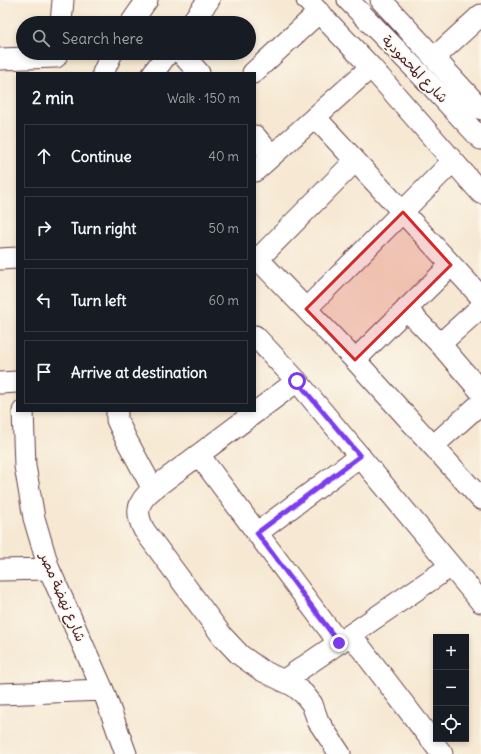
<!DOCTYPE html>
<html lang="en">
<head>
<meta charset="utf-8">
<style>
  :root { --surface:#171b24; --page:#20242c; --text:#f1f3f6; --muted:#9ea1a6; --line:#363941 }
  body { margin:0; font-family:Delius,"Playpen Sans Arabic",sans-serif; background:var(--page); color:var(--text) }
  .controls { position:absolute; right:12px; bottom:12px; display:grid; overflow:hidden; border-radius:0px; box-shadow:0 2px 6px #0003 }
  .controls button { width:36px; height:36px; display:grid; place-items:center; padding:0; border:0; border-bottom:1px solid var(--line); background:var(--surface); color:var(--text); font:20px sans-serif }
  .stop { position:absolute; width:12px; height:12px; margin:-9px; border:3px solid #7c3aed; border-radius:50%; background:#fff }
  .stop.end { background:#7c3aed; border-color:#fff; box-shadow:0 1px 4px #0008 }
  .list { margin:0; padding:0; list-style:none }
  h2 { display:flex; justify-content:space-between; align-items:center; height:52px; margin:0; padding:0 16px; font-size:17px }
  h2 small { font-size:13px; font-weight:400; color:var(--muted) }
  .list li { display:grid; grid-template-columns:26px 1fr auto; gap:12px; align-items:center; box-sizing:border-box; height:64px; margin:0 8px 8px; padding:0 8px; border:1px solid var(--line); border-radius:0px }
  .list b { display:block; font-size:15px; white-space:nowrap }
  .list em { font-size:13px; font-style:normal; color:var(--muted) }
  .icon { flex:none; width:22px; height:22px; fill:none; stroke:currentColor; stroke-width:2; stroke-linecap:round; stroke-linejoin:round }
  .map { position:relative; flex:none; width:481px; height:754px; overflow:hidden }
  .search { position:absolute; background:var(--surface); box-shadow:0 2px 6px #0003; left:16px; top:16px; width:240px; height:44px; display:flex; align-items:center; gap:10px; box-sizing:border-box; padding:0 14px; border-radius:22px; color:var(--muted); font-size:15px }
  .panel { position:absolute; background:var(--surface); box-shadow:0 2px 6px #0003; left:16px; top:72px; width:240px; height:340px; border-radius:0px }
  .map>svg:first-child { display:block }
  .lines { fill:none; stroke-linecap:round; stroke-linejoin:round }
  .minor-casing { stroke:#643d44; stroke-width:23 }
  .minor { stroke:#fff; stroke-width:21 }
  .route { stroke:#7c3aed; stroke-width:5 }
  .marked { fill:#d62828; fill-opacity:0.2; stroke:#d62828; stroke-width:3; stroke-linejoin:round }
  .labels { text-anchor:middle; stroke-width:3; stroke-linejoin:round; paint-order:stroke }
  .street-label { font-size:14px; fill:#4a1f2b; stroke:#fbf7ec }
</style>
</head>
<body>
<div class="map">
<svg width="481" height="754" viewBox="0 0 481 754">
  <rect width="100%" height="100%" fill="#fbf7ec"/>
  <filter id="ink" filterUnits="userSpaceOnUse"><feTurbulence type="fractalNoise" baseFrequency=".025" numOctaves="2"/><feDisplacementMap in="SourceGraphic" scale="8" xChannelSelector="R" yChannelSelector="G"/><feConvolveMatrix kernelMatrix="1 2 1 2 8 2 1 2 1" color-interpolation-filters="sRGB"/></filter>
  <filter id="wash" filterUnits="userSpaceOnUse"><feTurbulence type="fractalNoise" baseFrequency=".012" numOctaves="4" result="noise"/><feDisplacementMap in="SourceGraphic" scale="16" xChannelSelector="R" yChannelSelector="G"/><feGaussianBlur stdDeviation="0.9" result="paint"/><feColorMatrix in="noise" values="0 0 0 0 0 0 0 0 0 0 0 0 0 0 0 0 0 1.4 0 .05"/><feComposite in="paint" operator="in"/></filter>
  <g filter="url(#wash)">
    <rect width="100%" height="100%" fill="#f6e8d2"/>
  </g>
  <g filter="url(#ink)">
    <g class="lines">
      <defs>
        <path id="minor" d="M 307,0 L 371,67 L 481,193
          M 348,0 L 423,77 L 481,139
          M 381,0 L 481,109
          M 61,23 L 63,0
          M 131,23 L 147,0
          M 191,23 L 209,0
          M 181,53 L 199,73
          M 434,58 L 481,15
          M 0,59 L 56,57
          M 103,73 L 112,53
          M 153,73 L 168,53
          M 253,73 L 319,12
          M 315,117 L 481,297
          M 255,136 L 272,156
          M 255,171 L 371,67
          M 255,256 L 355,360 L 481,499
          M 0,259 L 17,258
          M 258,259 L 355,161
          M 306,309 L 453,161
          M 406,309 L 440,344 L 481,392
          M 255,336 L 297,381 L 481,602
          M 440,344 L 481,307
          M 355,360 L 451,265
          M 297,381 L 153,489 C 137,502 135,512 144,530 L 223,637 L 240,655 L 261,670 L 294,686 L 304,694 L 312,704 L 318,721 L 340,754
          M 0,383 L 17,382
          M 23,411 L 25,466 L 34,518 L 49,569 L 103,690 L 126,754
          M 117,411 L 117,420 L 126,439 L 153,489
          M 433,446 L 481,403
          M 199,455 L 339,643
          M 257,533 L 360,456
          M 0,570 L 49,569
          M 351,635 L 442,754
          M 283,681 L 451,566
          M 0,694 L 103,690"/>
      </defs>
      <use href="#minor" class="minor-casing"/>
      <use href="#minor" class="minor"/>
    </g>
  </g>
  <g class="lines" filter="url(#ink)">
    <path class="route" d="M 297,381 L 360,456 L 257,533 L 339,643"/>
  </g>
  <path class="marked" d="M 403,212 L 451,265 L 355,360 L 306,309 Z"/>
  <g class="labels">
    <g class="street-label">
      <text transform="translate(415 69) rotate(46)" y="5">شارع المحمودية</text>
      <text transform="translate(63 597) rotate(67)" y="5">شارع نهضة مصر</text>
    </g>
  </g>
</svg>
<div class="controls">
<button>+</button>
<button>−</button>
<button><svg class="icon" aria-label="locate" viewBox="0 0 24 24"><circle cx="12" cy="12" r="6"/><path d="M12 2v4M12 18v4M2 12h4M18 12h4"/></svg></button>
</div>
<div class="stop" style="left:297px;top:381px"></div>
<div class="stop end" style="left:339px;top:643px"></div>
<div class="search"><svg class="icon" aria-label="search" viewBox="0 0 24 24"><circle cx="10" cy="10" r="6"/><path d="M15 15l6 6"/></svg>Search here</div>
<section class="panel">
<h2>2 min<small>Walk · 150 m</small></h2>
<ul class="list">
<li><svg class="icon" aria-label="ahead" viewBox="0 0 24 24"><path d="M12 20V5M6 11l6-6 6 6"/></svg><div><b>Continue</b></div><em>40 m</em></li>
<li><svg class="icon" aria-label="right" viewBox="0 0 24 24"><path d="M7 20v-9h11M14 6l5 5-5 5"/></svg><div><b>Turn right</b></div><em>50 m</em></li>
<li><svg class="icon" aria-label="left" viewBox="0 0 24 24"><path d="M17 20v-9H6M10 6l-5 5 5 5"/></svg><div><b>Turn left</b></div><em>60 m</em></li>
<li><svg class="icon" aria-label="arrive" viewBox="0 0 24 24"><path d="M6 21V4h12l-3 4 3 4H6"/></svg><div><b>Arrive at destination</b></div></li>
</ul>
</section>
</div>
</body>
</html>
